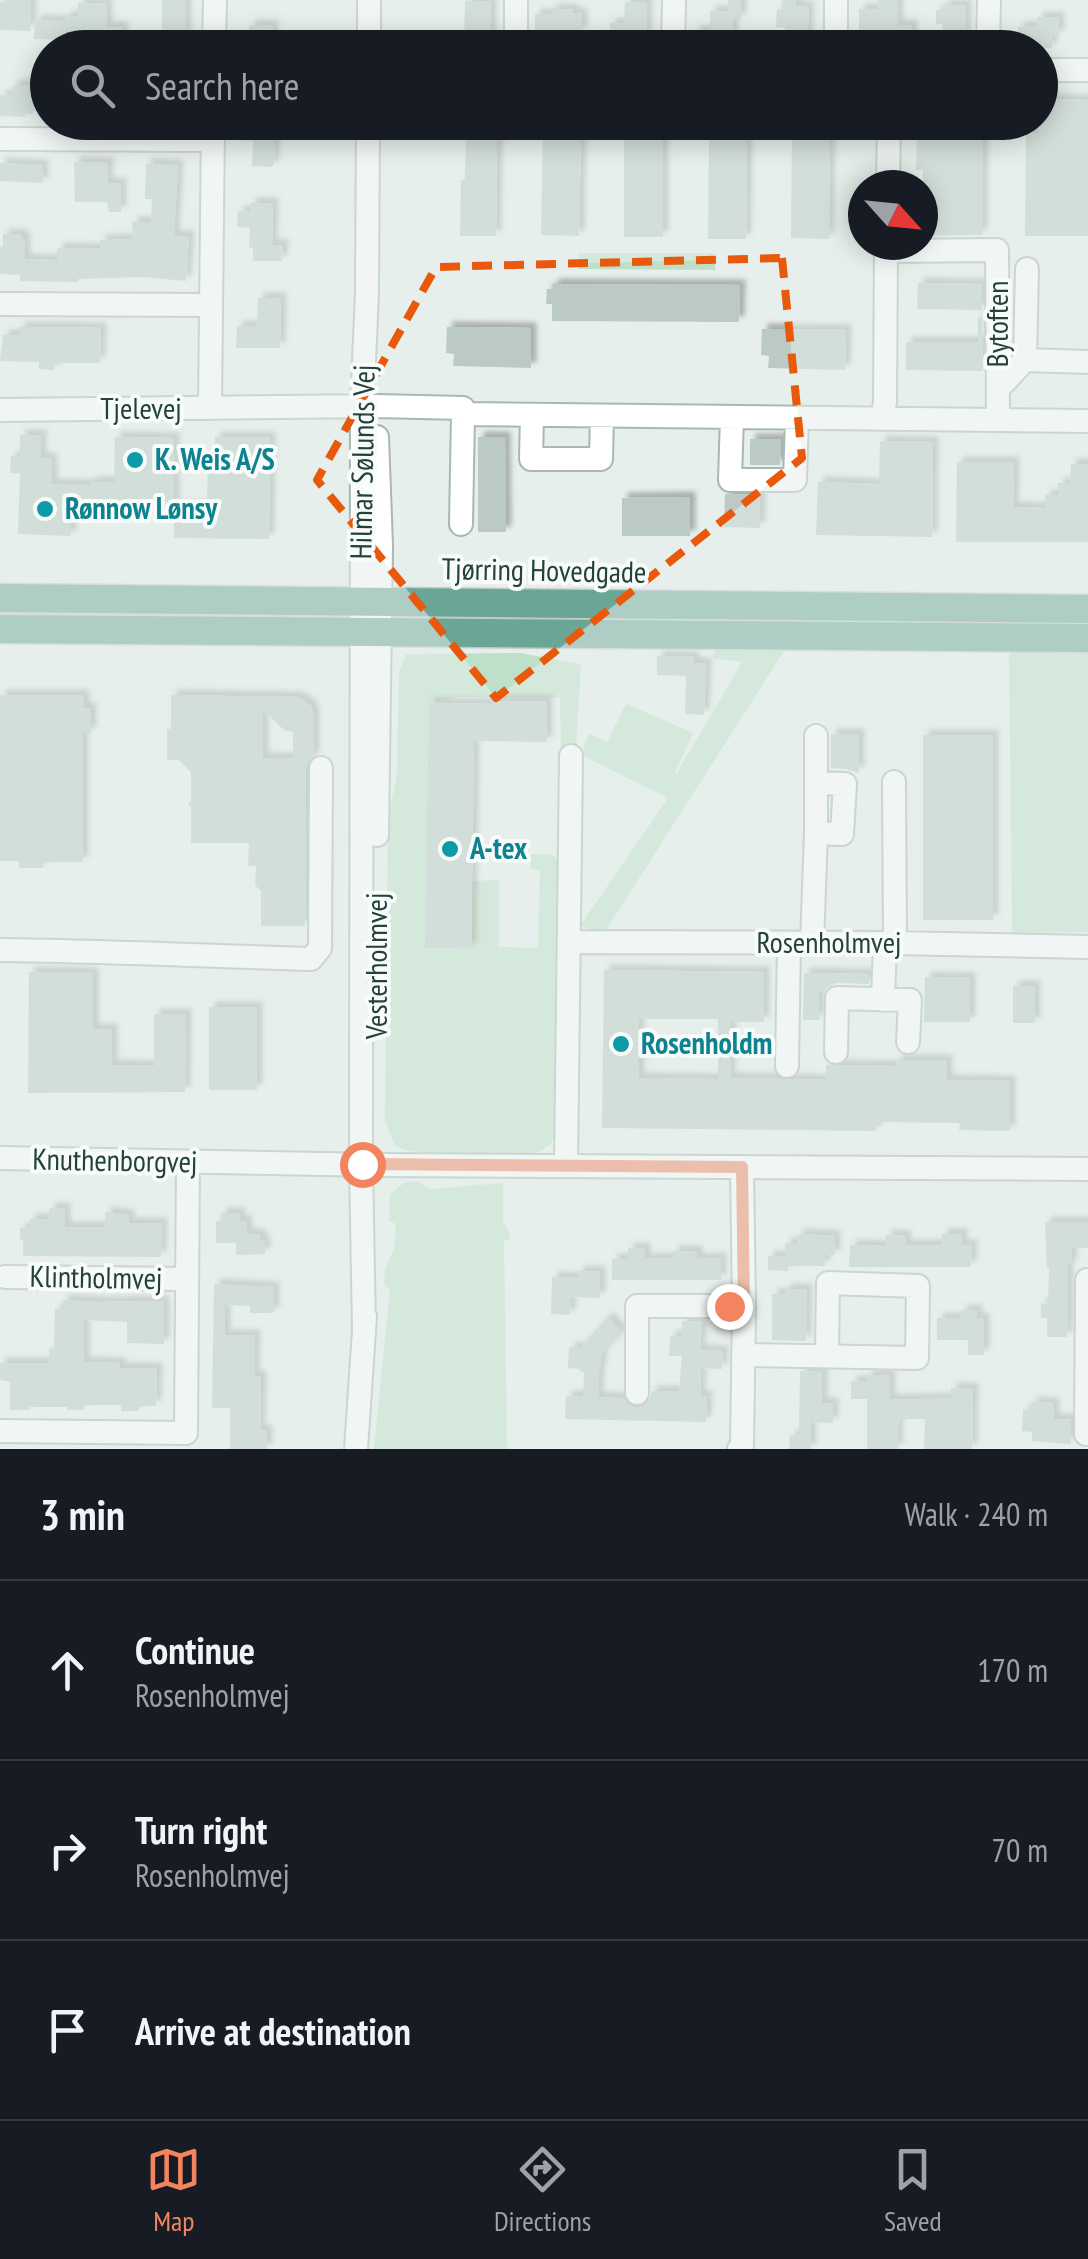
<!DOCTYPE html>
<html lang="en">
<head>
<meta charset="utf-8">
<style>
  :root { --surface:#171b24; --page:#242831; --text:#f1f3f6; --muted:#9ea1a6; --line:#363941; --accent:#f4845f }
  body { margin:0; font-family:"PT Sans Narrow",sans-serif; background:var(--page); color:var(--text) }
  .compass { position:absolute; left:848px; top:170px; width:90px; height:90px; border-radius:50%; background:var(--surface); box-shadow:0 5px 25px #0003; rotate:117deg }
  .stop { position:absolute; width:30px; height:30px; margin:-22px; border:8px solid #f4845f; border-radius:50%; background:#fff }
  .stop.end { background:#f4845f; border-color:#fff; box-shadow:0 2px 10px #0008 }
  .list { margin:0; padding:0; list-style:none }
  h2 { display:flex; justify-content:space-between; align-items:center; height:130px; margin:0; padding:0 40px; font-size:42px }
  h2 small { font-size:32px; font-weight:400; color:var(--muted) }
  .list li { display:grid; grid-template-columns:65px 1fr auto; gap:30px; align-items:center; box-sizing:border-box; height:180px; padding:0 40px; border-top:2px solid var(--line) }
  .list b { display:block; font-size:38px; white-space:nowrap }
  .list p { margin:0; font-size:32px; white-space:nowrap; color:var(--muted) }
  .list em { font-size:32px; font-style:normal; color:var(--muted) }
  .icon { flex:none; width:55px; height:55px; fill:none; stroke:currentColor; stroke-width:2; stroke-linecap:round; stroke-linejoin:round }
  .map { position:relative; flex:none; width:1088px; height:1449px; overflow:hidden }
  .search { position:absolute; background:var(--surface); box-shadow:0 5px 25px #0003; left:30px; right:30px; top:30px; height:110px; display:flex; align-items:center; gap:25px; box-sizing:border-box; padding:0 35px; border-radius:55px; color:var(--muted); font-size:38px }
  .sheet { height:670px; background:var(--surface) }
  nav { display:flex; justify-content:space-around; align-items:center; box-sizing:border-box; height:140px; border-top:2px solid var(--line); background:var(--surface); font-size:28px; color:var(--muted) }
  nav a { display:grid; justify-items:center; gap:5px }
  nav .on { color:var(--accent) }
  .map>svg:first-child { display:block }
  .green { fill:#bfe0c8 }
  .building { fill:#bbcac4; fill-rule:evenodd; filter:url(#shadow) }
  .lines { fill:none; stroke-linecap:round; stroke-linejoin:round }
  .minor-casing { stroke:#a8b8b2; stroke-width:26 }
  .major-casing { stroke:#c2cac8; stroke-width:31 }
  .minor { stroke:#fff; stroke-width:22 }
  .major { stroke:#6aa596; stroke-width:28 }
  .route { stroke:#f4845f; stroke-width:12 }
  .marked { fill:none; stroke:#e8590c; stroke-width:8; stroke-dasharray:20 12; stroke-linejoin:round }
  .culture-dot { fill:#0f9aa8; stroke:#f7fbf9; stroke-width:4 }
  .labels { text-anchor:middle; stroke-width:8; stroke-linejoin:round; paint-order:stroke }
  .street-label { font-size:30px; fill:#24423a; stroke:#f7fbf9 }
  .culture-label { font-size:30px; font-weight:bold; fill:#0d838f; stroke:#f7fbf9; text-anchor:start }
</style>
</head>
<body>
<div class="map">
<svg width="1088" height="1449" viewBox="0 0 1088 1449">
  <defs>
    <filter id="shadow"><feDropShadow dx="5.5" dy="-5.5" stdDeviation="2.5" flood-color="#0004"/></filter>
  </defs>
  <rect width="100%" height="100%" fill="#e6efeb"/>
  <path class="green" d="M 579,253 L 715,253 L 715,270 L 579,269 Z
    M 715,646 L 786,648 L 604,933 L 580,926 L 668,798 L 581,755 L 589,734 L 607,742 L 626,704 L 693,733 L 675,772 L 677,773 L 742,662 L 713,658 Z
    M 1009,648 L 1088,650 L 1088,932 L 1012,933 Z
    M 520,653 L 581,664 L 576,747 L 561,749 L 560,698 L 457,697 L 429,703 L 426,948 L 471,949 L 473,881 L 499,880 L 499,947 L 538,948 L 540,870 L 530,868 L 531,854 L 552,854 L 559,861 L 556,1132 L 551,1144 L 533,1156 L 454,1155 L 409,1151 L 395,1146 L 385,1120 L 388,818 L 397,774 L 399,672 L 406,654 Z
    M 417,1181 L 431,1189 L 503,1183 L 503,1222 L 511,1235 L 508,1240 L 504,1241 L 507,1449 L 374,1449 L 390,1290 L 384,1283 L 385,1269 L 394,1249 L 396,1224 L 389,1221 L 390,1194 L 404,1183 Z"/>
  <path class="building" d="M 9,0 L 31,0 L 30,31 L 0,30 L 0,2 L 9,3 Z
    M 162,0 L 186,0 L 186,39 L 183,39 L 183,46 L 162,46 Z
    M 728,0 L 741,0 L 741,19 L 733,19 L 733,46 L 694,46 L 694,31 L 710,31 L 710,11 L 728,11 Z
    M 782,0 L 796,0 L 795,6 L 809,7 L 807,44 L 784,43 L 785,28 L 776,27 L 777,9 L 782,9 Z
    M 878,0 L 898,0 L 898,25 L 912,25 L 912,43 L 902,43 L 902,46 L 882,46 L 882,30 L 859,30 L 859,9 L 878,9 Z
    M 465,1 L 491,1 L 491,44 L 464,44 Z
    M 625,2 L 647,3 L 646,45 L 610,44 L 610,23 L 624,24 Z
    M 78,3 L 107,4 L 107,27 L 123,27 L 122,47 L 104,46 L 105,41 L 34,39 L 35,20 L 65,21 L 66,16 L 78,16 Z
    M 944,5 L 966,5 L 965,45 L 942,44 L 943,24 L 936,24 L 936,10 L 944,10 Z
    M 552,9 L 573,9 L 573,13 L 582,13 L 582,33 L 574,33 L 574,45 L 535,45 L 535,14 L 552,14 Z
    M 1037,17 L 1059,17 L 1059,36 L 1052,36 L 1052,48 L 1018,48 L 1018,27 L 1037,26 Z
    M 249,25 L 273,25 L 272,48 L 249,48 Z
    M 13,85 L 34,85 L 34,91 L 48,91 L 48,112 L 33,111 L 33,114 L 25,114 L 25,117 L 0,116 L 0,95 L 12,96 Z
    M 1040,99 L 1088,100 L 1088,236 L 1025,236 L 1026,133 L 1039,134 Z
    M 238,122 L 275,122 L 274,163 L 272,167 L 252,166 L 253,141 L 238,140 Z
    M 930,122 L 964,122 L 963,129 L 977,129 L 977,134 L 983,134 L 982,235 L 923,236 L 923,170 L 916,170 L 917,133 L 930,133 Z
    M 543,128 L 581,128 L 579,236 L 541,235 Z
    M 709,128 L 747,129 L 746,239 L 708,239 Z
    M 466,129 L 497,130 L 496,236 L 460,236 L 461,180 L 465,180 Z
    M 624,129 L 663,129 L 663,237 L 624,237 Z
    M 792,129 L 830,129 L 829,239 L 791,238 Z
    M 74,162 L 108,163 L 108,183 L 121,183 L 121,212 L 109,212 L 107,202 L 75,202 Z
    M 0,163 L 43,165 L 43,183 L 0,181 Z
    M 146,164 L 178,165 L 174,236 L 189,236 L 186,281 L 143,277 L 78,279 L 78,282 L 20,281 L 20,275 L 0,274 L 0,247 L 3,247 L 3,234 L 22,235 L 22,239 L 25,239 L 25,259 L 57,260 L 57,248 L 101,249 L 100,240 L 133,239 L 132,222 L 151,222 L 152,199 L 145,199 Z
    M 250,203 L 273,203 L 272,245 L 283,245 L 282,261 L 253,261 L 253,248 L 249,247 L 250,228 L 237,227 L 238,211 L 250,212 Z
    M 918,283 L 982,284 L 982,310 L 917,309 Z
    M 553,284 L 740,285 L 739,322 L 552,321 L 552,304 L 546,304 L 547,289 L 553,289 Z
    M 258,298 L 281,298 L 280,348 L 236,348 L 237,326 L 257,326 Z
    M 978,317 L 982,317 L 983,371 L 906,370 L 906,342 L 978,342 Z
    M 19,327 L 101,328 L 100,363 L 54,363 L 54,370 L 39,369 L 39,362 L 0,361 L 3,335 L 19,335 Z
    M 447,327 L 531,328 L 531,368 L 453,366 L 454,354 L 446,353 Z
    M 762,329 L 846,330 L 845,370 L 768,368 L 769,356 L 761,355 Z
    M 20,435 L 41,435 L 41,458 L 52,459 L 52,484 L 90,485 L 90,482 L 114,482 L 115,437 L 174,438 L 174,506 L 207,506 L 208,453 L 215,453 L 215,437 L 270,437 L 269,539 L 174,538 L 174,515 L 71,512 L 71,536 L 18,534 L 20,473 L 10,473 L 11,456 L 20,456 Z
    M 478,437 L 505,437 L 506,532 L 478,532 Z
    M 750,439 L 781,439 L 780,465 L 750,465 Z
    M 880,441 L 933,442 L 932,537 L 816,535 L 818,482 L 879,484 Z
    M 957,462 L 1014,462 L 1013,507 L 1045,508 L 1045,495 L 1058,495 L 1058,483 L 1070,483 L 1071,464 L 1088,464 L 1088,542 L 956,542 Z
    M 725,494 L 760,495 L 760,528 L 724,527 Z
    M 690,497 L 690,536 L 622,536 L 622,498 Z
    M 657,656 L 694,657 L 693,663 L 706,663 L 704,715 L 685,714 L 686,676 L 657,675 Z
    M 0,695 L 84,695 L 84,708 L 91,708 L 91,733 L 83,733 L 83,862 L 44,862 L 43,868 L 19,868 L 19,861 L 0,861 Z
    M 171,695 L 298,697 L 311,706 L 314,716 L 314,755 L 309,760 L 306,768 L 305,926 L 261,926 L 261,891 L 255,885 L 256,866 L 248,866 L 249,843 L 191,843 L 191,807 L 188,804 L 191,801 L 191,772 L 179,760 L 168,760 L 167,757 L 167,729 L 171,729 ZM 263,710 L 284,730 L 293,732 L 293,758 L 263,758 Z
    M 491,701 L 547,701 L 547,742 L 474,741 L 471,949 L 425,948 L 429,703 L 491,704 Z
    M 831,734 L 859,734 L 859,773 L 846,769 L 831,768 Z
    M 923,735 L 993,735 L 993,920 L 923,920 Z
    M 604,970 L 764,972 L 764,1022 L 731,1022 L 730,1078 L 826,1080 L 826,1065 L 896,1066 L 897,1060 L 947,1060 L 947,1080 L 1010,1081 L 1010,1131 L 959,1130 L 960,1123 L 876,1122 L 876,1131 L 602,1128 ZM 639,1019 L 718,1019 L 718,1079 L 639,1078 Z
    M 29,972 L 93,973 L 93,1029 L 112,1029 L 112,1065 L 154,1066 L 154,1014 L 186,1014 L 185,1092 L 28,1093 Z
    M 804,973 L 869,974 L 869,984 L 837,983 L 829,985 L 823,992 L 819,992 L 819,1020 L 803,1020 Z
    M 925,977 L 970,978 L 970,1022 L 924,1022 Z
    M 1013,986 L 1035,986 L 1035,1023 L 1013,1023 Z
    M 209,1007 L 257,1007 L 257,1090 L 209,1090 Z
    M 49,1208 L 65,1208 L 65,1227 L 105,1227 L 105,1212 L 129,1215 L 129,1223 L 162,1223 L 161,1257 L 23,1256 L 23,1240 L 20,1240 L 20,1228 L 29,1228 L 30,1219 L 49,1219 Z
    M 221,1213 L 240,1213 L 240,1221 L 247,1221 L 247,1234 L 260,1234 L 260,1240 L 264,1240 L 265,1254 L 236,1255 L 236,1243 L 216,1243 L 216,1221 L 221,1221 Z
    M 1045,1222 L 1088,1222 L 1088,1248 L 1071,1248 L 1072,1264 L 1068,1264 L 1067,1337 L 1047,1337 L 1047,1318 L 1041,1318 L 1041,1303 L 1048,1304 L 1049,1268 L 1047,1268 Z
    M 802,1234 L 835,1236 L 835,1255 L 825,1255 L 825,1266 L 788,1266 L 788,1271 L 768,1270 L 768,1256 L 785,1256 L 785,1243 L 797,1243 L 797,1236 Z
    M 942,1234 L 962,1234 L 962,1245 L 972,1245 L 971,1267 L 849,1267 L 850,1245 L 886,1246 L 886,1235 L 906,1236 L 905,1245 L 941,1245 Z
    M 628,1248 L 645,1248 L 645,1259 L 673,1258 L 673,1251 L 697,1251 L 697,1259 L 721,1258 L 721,1280 L 612,1280 L 612,1259 L 628,1259 Z
    M 578,1271 L 600,1272 L 600,1298 L 571,1297 L 570,1315 L 551,1314 L 552,1277 L 578,1278 Z
    M 214,1284 L 274,1287 L 274,1312 L 270,1313 L 250,1313 L 250,1306 L 225,1305 L 225,1335 L 255,1335 L 254,1376 L 261,1376 L 260,1430 L 267,1431 L 267,1449 L 230,1449 L 230,1408 L 212,1408 Z
    M 785,1289 L 807,1289 L 806,1341 L 772,1340 L 772,1294 L 785,1294 Z
    M 63,1300 L 98,1302 L 164,1301 L 164,1344 L 127,1343 L 127,1322 L 84,1320 L 84,1362 L 120,1363 L 120,1368 L 157,1368 L 156,1406 L 139,1406 L 139,1411 L 121,1411 L 121,1405 L 84,1405 L 84,1410 L 67,1410 L 67,1407 L 29,1407 L 29,1410 L 10,1410 L 10,1382 L 0,1380 L 0,1363 L 49,1363 L 49,1348 L 54,1349 L 55,1309 L 62,1309 Z
    M 961,1310 L 977,1310 L 977,1318 L 984,1319 L 984,1355 L 968,1355 L 968,1340 L 937,1340 L 937,1318 L 961,1318 Z
    M 608,1317 L 622,1333 L 602,1354 L 600,1371 L 599,1371 L 598,1397 L 623,1398 L 629,1405 L 636,1408 L 644,1406 L 649,1401 L 652,1391 L 679,1391 L 682,1356 L 669,1356 L 670,1336 L 681,1336 L 682,1321 L 702,1322 L 700,1350 L 723,1351 L 722,1369 L 701,1368 L 700,1396 L 707,1396 L 706,1422 L 565,1419 L 566,1396 L 583,1396 L 584,1372 L 581,1372 L 580,1369 L 568,1368 L 569,1347 L 580,1348 Z
    M 800,1371 L 822,1371 L 822,1403 L 833,1403 L 833,1423 L 811,1422 L 811,1449 L 789,1449 L 790,1435 L 799,1435 Z
    M 867,1375 L 890,1375 L 890,1400 L 951,1398 L 951,1388 L 973,1388 L 972,1449 L 924,1449 L 925,1419 L 900,1419 L 900,1425 L 897,1425 L 898,1449 L 867,1449 L 867,1399 L 851,1399 L 851,1381 L 867,1381 Z
    M 1032,1402 L 1054,1403 L 1054,1419 L 1071,1419 L 1071,1444 L 1032,1441 L 1032,1432 L 1022,1431 L 1023,1409 L 1031,1410 Z"/>
  <g class="lines">
    <defs>
      <path id="minor" d="M 516,0 L 516,48
        M 836,0 L 836,48
        M 214,48 L 215,0
        M 369,48 L 369,0
        M 673,48 L 674,0
        M 988,48 L 989,0
        M 1040,70 L 1088,70
        M 0,139 L 212,140
        M 888,185 L 889,122
        M 886,251 L 997,250 L 998,420
        M 0,304 L 211,305
        M 1025,360 L 1027,269
        M 998,389 L 1025,360 L 1088,362
        M 210,408 L 213,122
        M 0,410 L 376,406 L 463,408 L 463,414
        M 463,414 L 1088,421
        M 532,415 L 531,459 L 601,459 L 602,416
        M 732,417 L 730,480 L 795,480 L 797,418
        M 882,419 L 885,402 L 886,245
        M 377,437 L 381,545 L 377,835
        M 461,524 L 463,414
        M 894,782 L 895,943
        M 816,783 L 845,784 L 842,834 L 816,833
        M 570,942 L 895,943 L 1088,947
        M 812,943 L 816,833 L 816,736
        M 0,950 C 104,951 207,956 311,959 L 320,948 L 321,768
        M 883,1000 L 885,943
        M 836,1052 L 837,998 L 910,1000 L 908,1042
        M 787,1066 L 789,943
        M 0,1158 L 377,1165 L 1088,1169
        M 566,1166 L 571,756
        M 5,1277 L 187,1279
        M 364,1329 L 361,1164 L 362,406 L 367,293 L 368,122
        M 743,1355 L 917,1358 L 918,1286 L 828,1283 L 827,1356
        M 637,1393 L 637,1306 L 744,1306
        M 0,1431 L 186,1433 L 188,1163
        M 1086,1434 L 1087,1280
        M 356,1449 L 365,1316
        M 739,1449 L 742,1446 L 744,1306 L 742,1167"/>
      <path id="major" d="M 0,598 L 1088,609
        M 0,629 L 1088,638"/>
    </defs>
    <use href="#minor" class="minor-casing"/>
    <use href="#major" class="major-casing"/>
    <use href="#minor" class="minor"/>
    <use href="#major" class="major"/>
  </g>
  <g class="lines">
    <path class="route" d="M 362,1164 L 742,1167 L 744,1306 L 729,1306"/>
  </g>
  <path d="M0 0H1088V1449H0ZM 782,258 L 802,458 L 496,698 L 317,480 L 436,267 Z" fill="#e6efeb" fill-opacity=".55" fill-rule="evenodd"/>
  <path class="marked" d="M 782,258 L 802,458 L 496,698 L 317,480 L 436,267 Z"/>
  <g class="culture-dot">
    <circle cx="135" cy="460" r="10"/>
    <circle cx="45" cy="509" r="10"/>
    <circle cx="450" cy="849" r="10"/>
    <circle cx="621" cy="1044" r="10"/>
  </g>
  <g class="labels">
    <g class="street-label">
      <text transform="translate(998 324) rotate(-90)" y="10">Bytoften</text>
      <text x="141" y="419">Tjelevej</text>
      <text transform="translate(363 462) rotate(-89)" y="10">Hilmar Sølunds Vej</text>
      <text transform="translate(544 571) rotate(1)" y="10">Tjørring Hovedgade</text>
      <text x="829" y="953">Rosenholmvej</text>
      <text transform="translate(377 966) rotate(-90)" y="10">Vesterholmvej</text>
      <text transform="translate(115 1161) rotate(1)" y="10">Knuthenborgvej</text>
      <text transform="translate(96 1278) rotate(1)" y="10">Klintholmvej</text>
    </g>
    <g class="culture-label">
      <text x="155" y="470">K. Weis A/S</text>
      <text x="65" y="519">Rønnow Lønsy</text>
      <text x="470" y="859">A-tex</text>
      <text x="641" y="1054">Rosenholdm</text>
    </g>
  </g>
</svg>
<svg class="compass" viewBox="-18 -18 36 36"><path d="M0-13l5 13h-10z" fill="#e53935"/><path d="M0 13l5-13h-10z" fill="#9ea1a6"/></svg>
<div class="stop" style="left:362px;top:1164px"></div>
<div class="stop end" style="left:729px;top:1306px"></div>
<div class="search"><svg class="icon" aria-label="search" viewBox="0 0 24 24"><circle cx="10" cy="10" r="6"/><path d="M15 15l6 6"/></svg>Search here</div>
</div>
<section class="sheet">
<h2>3 min<small>Walk · 240 m</small></h2>
<ul class="list">
<li><svg class="icon" aria-label="ahead" viewBox="0 0 24 24"><path d="M12 20V5M6 11l6-6 6 6"/></svg><div><b>Continue</b><p>Rosenholmvej</p></div><em>170 m</em></li>
<li><svg class="icon" aria-label="right" viewBox="0 0 24 24"><path d="M7 20v-9h11M14 6l5 5-5 5"/></svg><div><b>Turn right</b><p>Rosenholmvej</p></div><em>70 m</em></li>
<li><svg class="icon" aria-label="arrive" viewBox="0 0 24 24"><path d="M6 21V4h12l-3 4 3 4H6"/></svg><div><b>Arrive at destination</b></div></li>
</ul>
</section>
<nav>
<a class="on"><svg class="icon" aria-label="map" viewBox="0 0 24 24"><path d="M3 6l6-2 6 2 6-2v14l-6 2-6-2-6 2zM9 4v14M15 6v14"/></svg>Map</a>
<a><svg class="icon" aria-label="directions" viewBox="0 0 24 24"><path d="M12 3l9 9-9 9-9-9zM9 14v-3h6M13 9l2 2-2 2"/></svg>Directions</a>
<a><svg class="icon" aria-label="saved" viewBox="0 0 24 24"><path d="M7 4h10v16l-5-4-5 4z"/></svg>Saved</a>
</nav>
</body>
</html>
